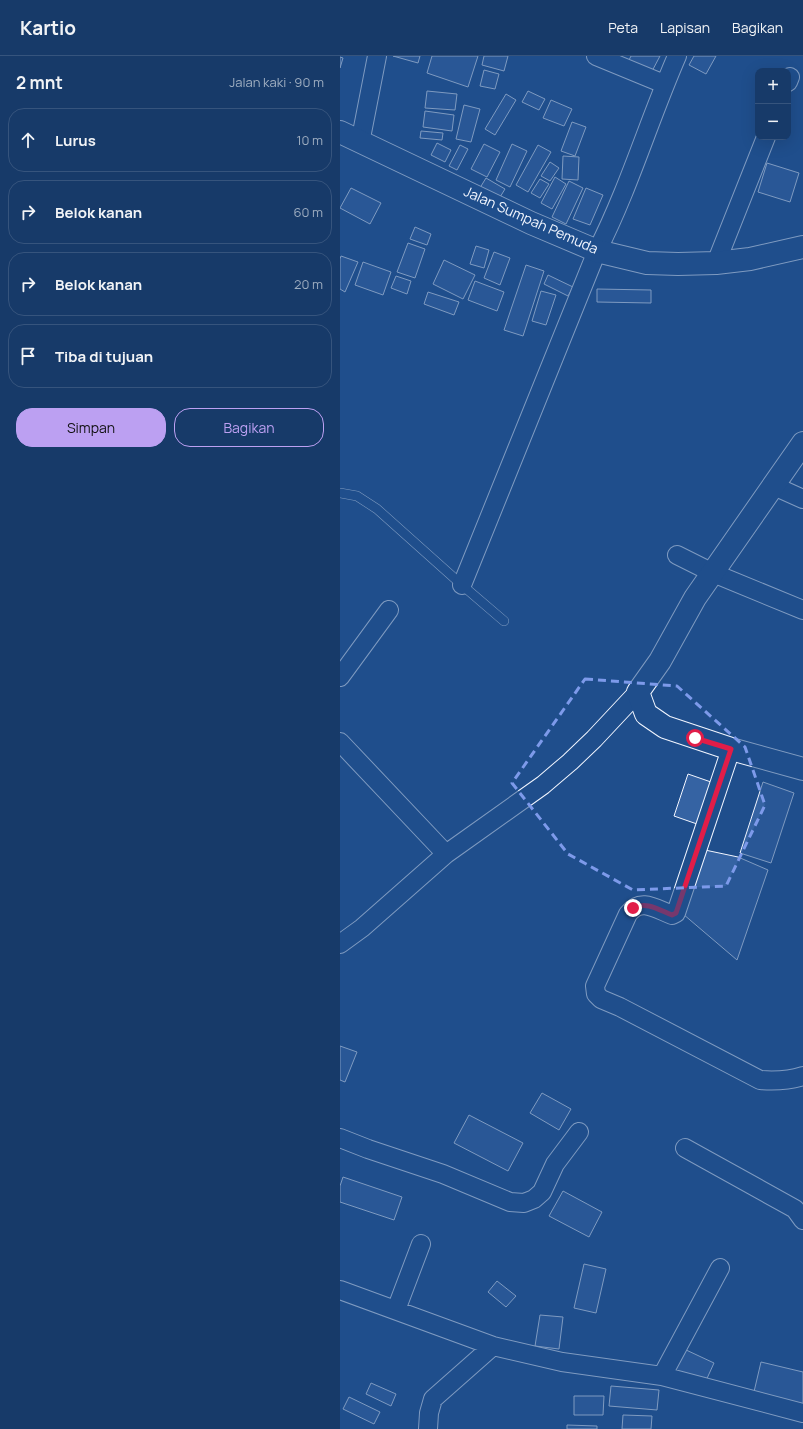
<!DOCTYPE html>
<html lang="id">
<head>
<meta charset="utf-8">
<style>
  :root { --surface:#173a69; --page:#20416f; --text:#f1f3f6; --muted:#9eadc0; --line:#36547d; --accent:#bca0f2 }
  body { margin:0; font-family:Manrope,sans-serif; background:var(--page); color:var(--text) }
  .controls { position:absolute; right:12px; top:12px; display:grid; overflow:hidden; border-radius:8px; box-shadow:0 4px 16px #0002 }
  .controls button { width:36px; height:36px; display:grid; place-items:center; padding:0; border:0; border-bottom:1px solid var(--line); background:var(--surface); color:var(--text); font:20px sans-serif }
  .stop { position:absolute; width:12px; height:12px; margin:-9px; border:3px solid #e11d48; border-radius:50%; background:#fff }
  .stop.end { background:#e11d48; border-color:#fff; box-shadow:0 1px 4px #0008 }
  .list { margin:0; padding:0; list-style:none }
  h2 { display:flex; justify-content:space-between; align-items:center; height:52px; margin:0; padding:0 16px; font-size:17px }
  h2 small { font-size:13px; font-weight:400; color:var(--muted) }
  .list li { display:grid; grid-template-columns:26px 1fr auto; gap:12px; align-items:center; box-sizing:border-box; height:64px; margin:0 8px 8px; padding:0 8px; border:1px solid var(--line); border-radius:16px }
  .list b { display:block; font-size:15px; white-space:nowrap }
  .list em { font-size:13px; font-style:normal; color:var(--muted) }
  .actions { display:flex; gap:8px; padding:12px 16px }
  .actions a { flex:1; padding:9px 0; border:1px solid var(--accent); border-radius:16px; text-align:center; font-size:14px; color:var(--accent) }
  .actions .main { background:var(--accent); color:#111 }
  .icon { flex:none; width:22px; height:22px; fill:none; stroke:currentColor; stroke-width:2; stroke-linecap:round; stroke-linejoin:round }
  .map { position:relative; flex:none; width:463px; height:1373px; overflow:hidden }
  header { display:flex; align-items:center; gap:24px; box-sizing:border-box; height:56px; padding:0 20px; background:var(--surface); border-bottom:1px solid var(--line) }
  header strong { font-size:19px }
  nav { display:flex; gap:22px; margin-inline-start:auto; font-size:14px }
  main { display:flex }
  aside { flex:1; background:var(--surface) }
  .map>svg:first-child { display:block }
  .building { fill:#3563a3; stroke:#f2f6ff }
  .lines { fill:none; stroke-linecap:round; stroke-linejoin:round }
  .service-casing { stroke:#f2f6ff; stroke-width:10 }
  .minor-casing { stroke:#f2f6ff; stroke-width:20 }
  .tertiary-casing { stroke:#f2f6ff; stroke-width:24 }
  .trunk-casing { stroke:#f2f6ff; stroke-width:24 }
  .service { stroke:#1f4e8c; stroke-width:9 }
  .minor { stroke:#1f4e8c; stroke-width:18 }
  .tertiary { stroke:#1f4e8c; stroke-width:22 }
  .trunk { stroke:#1f4e8c; stroke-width:22 }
  .route { stroke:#e11d48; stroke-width:5 }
  .marked { fill:none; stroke:#7d9aea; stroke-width:3; stroke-dasharray:8 5; stroke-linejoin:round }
  .labels { text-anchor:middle; stroke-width:3; stroke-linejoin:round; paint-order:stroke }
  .street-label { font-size:14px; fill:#f2f6ff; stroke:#1f4e8c }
</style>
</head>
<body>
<header>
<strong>Kartio</strong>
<nav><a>Peta</a><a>Lapisan</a><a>Bagikan</a></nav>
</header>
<main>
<aside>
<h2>2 mnt<small>Jalan kaki · 90 m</small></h2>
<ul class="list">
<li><svg class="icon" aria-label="ahead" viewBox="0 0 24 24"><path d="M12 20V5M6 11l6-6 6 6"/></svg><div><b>Lurus</b></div><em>10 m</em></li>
<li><svg class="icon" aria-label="right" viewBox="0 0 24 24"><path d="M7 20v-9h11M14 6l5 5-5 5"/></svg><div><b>Belok kanan</b></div><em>60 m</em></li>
<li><svg class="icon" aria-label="right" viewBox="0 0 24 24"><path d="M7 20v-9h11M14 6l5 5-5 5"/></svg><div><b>Belok kanan</b></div><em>20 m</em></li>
<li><svg class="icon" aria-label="arrive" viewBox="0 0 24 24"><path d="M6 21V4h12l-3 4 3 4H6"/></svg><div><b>Tiba di tujuan</b></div></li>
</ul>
<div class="actions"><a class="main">Simpan</a><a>Bagikan</a></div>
</aside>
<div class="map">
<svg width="463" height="1373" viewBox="0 0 463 1373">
  <rect width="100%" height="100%" fill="#1f4e8c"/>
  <path class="building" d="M 53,0 L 80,0 L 78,7 Z
    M 92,0 L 138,0 L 128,31 L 87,17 Z
    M 144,0 L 168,0 L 164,15 L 142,9 Z
    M 291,0 L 320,0 L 310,19 L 287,8 Z
    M 354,0 L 376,0 L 366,18 L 349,9 Z
    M 0,1 L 3,2 L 0,12 Z
    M 144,14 L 159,18 L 155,33 L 140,30 Z
    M 87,35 L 117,38 L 115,54 L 85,52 Z
    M 188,35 L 205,43 L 199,54 L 182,46 Z
    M 166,38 L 176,44 L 155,79 L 145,73 Z
    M 211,44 L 232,53 L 224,70 L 203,62 Z
    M 124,49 L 140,53 L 131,86 L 116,83 Z
    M 85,55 L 114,59 L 112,75 L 83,71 Z
    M 232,66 L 246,71 L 235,100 L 221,95 Z
    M 81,75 L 103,77 L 102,84 L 80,82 Z
    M 97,87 L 111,94 L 105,106 L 91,99 Z
    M 144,88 L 160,96 L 147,121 L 131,113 Z
    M 172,88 L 187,95 L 170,131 L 156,124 Z
    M 120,89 L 128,93 L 117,114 L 109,110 Z
    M 198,89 L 211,96 L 188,136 L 176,129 Z
    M 223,100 L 239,101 L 238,124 L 222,123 Z
    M 210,106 L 219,112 L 210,125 L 201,120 Z
    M 427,107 L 459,117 L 450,146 L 418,136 Z
    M 215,121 L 226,128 L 212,153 L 201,147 Z
    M 146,122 L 165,133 L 157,146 L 138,135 Z
    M 200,123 L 209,128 L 200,142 L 191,137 Z
    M 229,125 L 243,132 L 226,168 L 212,161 Z
    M 11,132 L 41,147 L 30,168 L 0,152 Z
    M 246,132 L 263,139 L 250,169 L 233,163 Z
    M 75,171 L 91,178 L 87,189 L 70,183 Z
    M 68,187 L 85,193 L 75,222 L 57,216 Z
    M 136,190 L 149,194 L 144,212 L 130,208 Z
    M 154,196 L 170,202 L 160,229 L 144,222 Z
    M 1,200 L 18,206 L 5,236 L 0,233 L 0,203 Z
    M 104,204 L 135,219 L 123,243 L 93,228 Z
    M 23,206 L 51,216 L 43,239 L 15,229 Z
    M 186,209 L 204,215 L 183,280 L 164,274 Z
    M 208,219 L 233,231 L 228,240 L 204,228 Z
    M 56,220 L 71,225 L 67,238 L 51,232 Z
    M 135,225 L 164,236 L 157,255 L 128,244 Z
    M 257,233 L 311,234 L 311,247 L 257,246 Z
    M 201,235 L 216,239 L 206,269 L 192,265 Z
    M 88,236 L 119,246 L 114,259 L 84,248 Z
    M 348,718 L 371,726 L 357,768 L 334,760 Z
    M 423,726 L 454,737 L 431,807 L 400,797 Z
    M 365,794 L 398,801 L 428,814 L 397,904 L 343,858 Z
    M 0,990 L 17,996 L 5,1026 L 0,1024 Z
    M 202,1037 L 231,1053 L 219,1074 L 190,1057 Z
    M 129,1059 L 183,1087 L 168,1115 L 114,1087 Z
    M 3,1121 L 62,1141 L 54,1164 L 0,1146 L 0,1130 Z
    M 223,1135 L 262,1156 L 249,1181 L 209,1160 Z
    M 244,1208 L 266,1213 L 256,1257 L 234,1252 Z
    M 157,1225 L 176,1240 L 166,1251 L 148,1236 Z
    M 200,1259 L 223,1261 L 219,1293 L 195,1290 Z
    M 344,1293 L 374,1307 L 364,1329 L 333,1315 Z
    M 421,1306 L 463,1316 L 463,1351 L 413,1340 Z
    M 31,1327 L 56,1338 L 51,1350 L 26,1338 Z
    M 271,1330 L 319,1334 L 317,1354 L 269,1350 Z
    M 234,1340 L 264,1340 L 263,1359 L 234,1359 Z
    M 9,1341 L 40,1356 L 34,1368 L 3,1353 Z
    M 283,1359 L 312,1360 L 311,1373 L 282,1373 Z
    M 227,1369 L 257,1370 L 257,1373 L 227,1373 Z"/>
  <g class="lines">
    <defs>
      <path id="service" d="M 0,437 L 17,440 L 37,453 L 122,529 L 164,565"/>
      <path id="minor" d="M 256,0 L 324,28
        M 448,26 L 450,21
        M 20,87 L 37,0
        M 376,207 L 426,81
        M 434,430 L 463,443
        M 337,499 L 373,517 L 463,554
        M 122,529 L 257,195 C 289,132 309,64 337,0
        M 0,621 L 49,554
        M 0,686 L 106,798
        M 391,693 L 336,857 L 332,859 C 316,853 301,841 288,858 L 255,930 L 256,938 L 261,943 L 280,951 L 420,1024 C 435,1025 448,1025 463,1020
        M 0,888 L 22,872 L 106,798 L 203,729 L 230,706 L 254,683 L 298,636
        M 0,1082 L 28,1093 L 103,1118 L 170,1146 L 184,1147 L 194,1143 L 202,1136 L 215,1108 L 239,1076
        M 345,1092 L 455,1153 L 463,1164
        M 0,1234 L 153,1290 L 222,1306 L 322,1320 L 463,1357
        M 56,1254 L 81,1188
        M 322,1320 L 380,1212
        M 88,1373 L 89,1357 L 93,1343 L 153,1290"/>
      <path id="tertiary" d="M 463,387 L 355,542 L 320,605 L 298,636 L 306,658 L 325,671 L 391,693 L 463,713"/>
      <path id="trunk" d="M 0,76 L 191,167 L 257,195 L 307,207 L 338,208 L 376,207 L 410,203 L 463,191"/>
    </defs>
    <use href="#service" class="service-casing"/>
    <use href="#minor" class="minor-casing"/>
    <use href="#tertiary" class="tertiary-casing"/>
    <use href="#trunk" class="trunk-casing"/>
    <use href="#service" class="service"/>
    <use href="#minor" class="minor"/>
    <use href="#tertiary" class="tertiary"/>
    <use href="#trunk" class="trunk"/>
  </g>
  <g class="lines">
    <path class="route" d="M 293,852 C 307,845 319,854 332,859 L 336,857 L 391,693 L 355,682"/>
  </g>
  <path d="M0 0H463V1373H0ZM 245,623 L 337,630 L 405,691 L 425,749 L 386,830 L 293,834 L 228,798 L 172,727 Z" fill="#1f4e8c" fill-opacity=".55" fill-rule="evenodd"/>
  <path class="marked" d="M 245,623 L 337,630 L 405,691 L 425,749 L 386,830 L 293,834 L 228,798 L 172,727 Z"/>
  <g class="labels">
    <g class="street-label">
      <text transform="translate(191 164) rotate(24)" y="5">Jalan Sumpah Pemuda</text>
    </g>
  </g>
</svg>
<div class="controls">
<button>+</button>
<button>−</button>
</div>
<div class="stop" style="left:355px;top:682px"></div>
<div class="stop end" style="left:293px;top:852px"></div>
</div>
</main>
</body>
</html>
